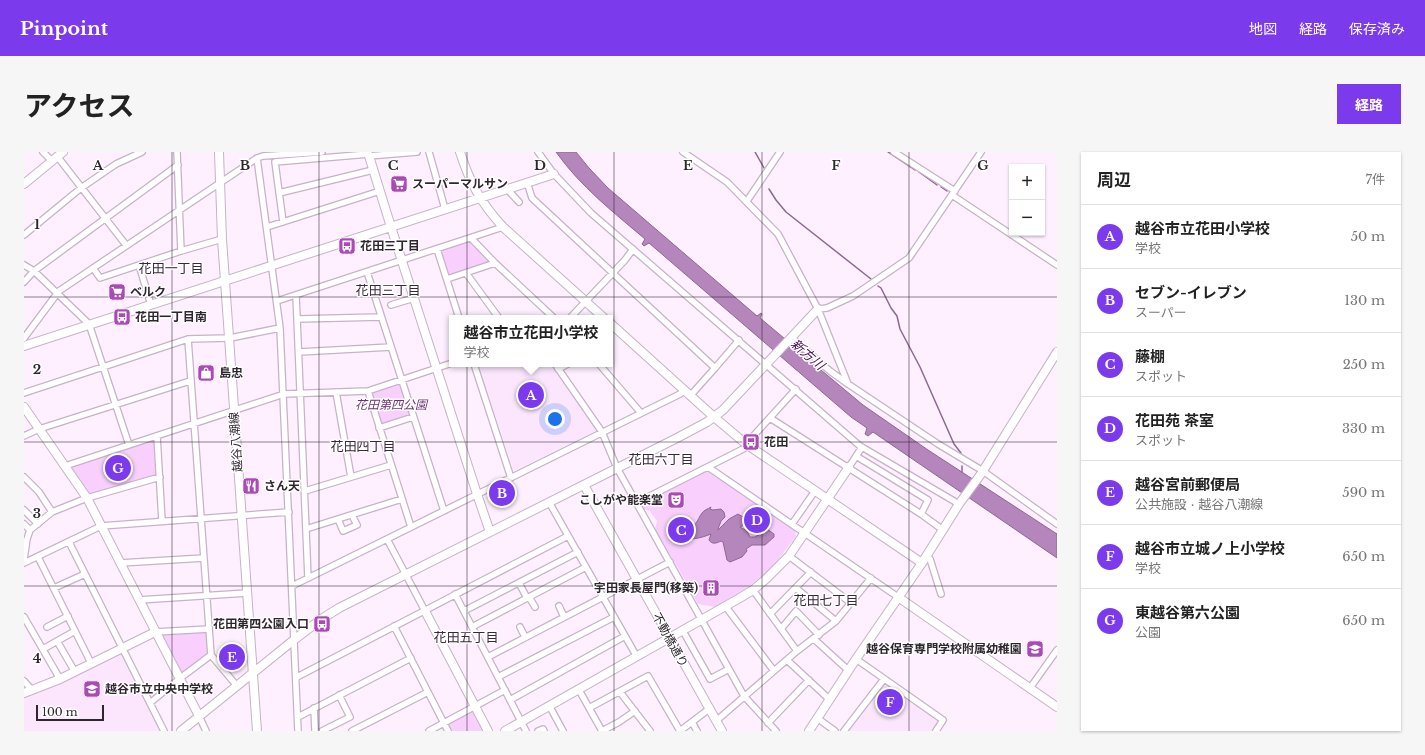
<!DOCTYPE html>
<html lang="ja">
<head>
<meta charset="utf-8">
<style>
  :root { --surface:#fff; --page:#f6f6f6; --text:#222; --muted:#767676; --line:#e0e0e0; --accent:#7c3aed }
  body { margin:0; font-family:"Libre Baskerville","Noto Sans JP",serif; background:var(--page); color:var(--text) }
  .controls { position:absolute; right:12px; top:12px; display:grid; overflow:hidden; border-radius:0px; box-shadow:0 1px 3px #0004 }
  .controls button { width:36px; height:36px; display:grid; place-items:center; padding:0; border:0; border-bottom:1px solid var(--line); background:var(--surface); color:var(--text); font:20px sans-serif }
  .scale { position:absolute; left:12px; bottom:10px; width:68px; box-sizing:border-box; padding-left:4px; border:2px solid #2e262f; border-top:0; font-size:11px; line-height:14px; white-space:nowrap; color:#2e262f; -webkit-text-stroke:3px #fff; paint-order:stroke }
  .you { position:absolute; left:531px; top:267px; width:14px; height:14px; margin:-10px; border:3px solid #fff; border-radius:50%; background:#1a73e8; box-shadow:0 0 0 6px #1a73e833 }
  .badge { display:grid; place-items:center; width:26px; height:26px; border-radius:50%; background:var(--accent); color:#fff; font-size:13px; font-weight:700 }
  .pin { position:absolute; translate:-50% -50%; border:2px solid #fff; box-shadow:0 1px 4px #0006 }
  .popup { position:absolute; left:425px; top:163px; width:164px; height:52px; box-sizing:border-box; display:grid; place-content:center; border-radius:0px; background:var(--surface); filter:drop-shadow(0 1px 3px #0005); font-size:13px; white-space:nowrap; color:var(--muted) }
  .popup b { font-size:15px; color:var(--text) }
  .popup::after { content:''; position:absolute; left:50%; top:100%; margin-left:-8px; border:8px solid transparent; border-top-color:var(--surface) }
  .list { margin:0; padding:0; list-style:none }
  h2 { display:flex; justify-content:space-between; align-items:center; height:52px; margin:0; padding:0 16px; font-size:17px }
  h2 small { font-size:13px; font-weight:400; color:var(--muted) }
  .list li { display:grid; grid-template-columns:26px 1fr auto; gap:12px; align-items:center; box-sizing:border-box; height:64px; padding:0 16px; border-top:1px solid var(--line) }
  .list b { display:block; font-size:15px; white-space:nowrap }
  .list p { margin:0; font-size:13px; white-space:nowrap; color:var(--muted) }
  .list em { font-size:13px; font-style:normal; color:var(--muted) }
  .map { position:relative; flex:none; width:1033px; height:579px; overflow:hidden; border-radius:0px }
  header { display:flex; align-items:center; gap:24px; box-sizing:border-box; height:56px; padding:0 20px; background:var(--accent); color:#fff }
  header strong { font-size:19px }
  nav { display:flex; gap:22px; margin-inline-start:auto; font-size:14px }
  .intro { display:flex; align-items:center; justify-content:space-between; box-sizing:border-box; height:96px; padding:0 24px }
  h1 { margin:0; font-size:28px }
  .button { padding:10px 18px; border-radius:0px; background:var(--accent); color:#fff; font-size:14px; font-weight:700 }
  main { display:flex; gap:24px; padding:0 24px }
  aside { flex:1; background:var(--surface); border-radius:0px; box-shadow:0 1px 3px #0004 }
  .map>svg:first-child { display:block }
  .built { fill:#fce6fe }
  .green { fill:#f8cffd }
  .water { fill:#b586bb; stroke:#8c6991 }
  .lines { fill:none; stroke-linecap:round; stroke-linejoin:round }
  .stream { stroke:#8c6991; stroke-width:1.5 }
  .street-casing { stroke:#c7b2c9; stroke-width:8 }
  .secondary-casing { stroke:#c7b2c9; stroke-width:10 }
  .street { stroke:#fff; stroke-width:5.5 }
  .secondary { stroke:#fff; stroke-width:8 }
  .grid { fill:none; stroke:#2e262f; stroke-width:1; stroke-opacity:0.55 }
  .labels { text-anchor:middle; stroke-width:3; stroke-linejoin:round; paint-order:stroke }
  .poi-label { font-size:12px; font-weight:bold; fill:#2e262f; stroke:#fff; text-anchor:start }
  .park-label { font-size:12px; font-style:italic; fill:#6e3375; stroke:#fff }
  .street-label { font-size:12px; fill:#2e262f; stroke:#fff }
  .neighbourhood-label { font-size:13px; fill:#39283b; stroke:#fff }
  .water-label { font-size:13px; font-style:italic; fill:#45084c; stroke:#fff }
  .grid-label { font-size:13px; text-anchor:middle; font-weight:bold; fill:#2e262f; stroke:#fff; stroke-width:3; stroke-linejoin:round; paint-order:stroke }
</style>
</head>
<body>
<header>
<strong>Pinpoint</strong>
<nav><a>地図</a><a>経路</a><a>保存済み</a></nav>
</header>
<div class="intro"><h1>アクセス</h1><a class="button">経路</a></div>
<main>
<div class="map">
<svg width="1033" height="579" viewBox="0 0 1033 579">
  <rect width="100%" height="100%" fill="#fef0ff"/>
  <path class="built" d="M 454,212 L 528,212 L 574,278 L 490,319 Z
    M 96,501 L 99,502 L 137,579 L 0,579 L 0,544 Z
    M 862,531 L 915,568 L 915,571 L 910,579 L 822,579 L 857,532 Z"/>
  <path class="green" d="M 445,89 L 448,90 L 466,108 L 466,111 L 426,124 L 423,122 L 416,101 L 418,98 Z
    M 377,232 L 386,262 L 385,264 L 359,273 L 356,271 L 347,242 Z
    M 131,285 L 134,324 L 64,344 L 44,314 Z
    M 683,318 L 771,379 L 772,384 L 748,416 L 724,435 L 691,455 L 674,452 L 661,428 L 631,377 L 633,369 L 626,359 L 620,357 L 617,352 Z
    M 182,479 L 185,502 L 156,524 L 134,481 Z
    M 447,559 L 450,559 L 460,579 L 427,579 L 424,574 L 424,571 Z"/>
  <path class="water" d="M 532,0 L 552,0 L 565,16 L 584,36 L 733,164 L 737,161 L 738,162 L 736,166 L 773,197 L 786,204 L 785,208 L 839,253 L 904,298 L 1033,382 L 1033,406 L 849,280 L 844,284 L 841,282 L 843,276 L 827,265 L 625,91 L 620,94 L 618,92 L 621,87 C 589,60 556,34 532,0 Z
    M 687,355 L 686,357 L 689,358 L 697,357 L 700,360 L 701,365 L 697,369 L 694,377 L 694,378 L 705,367 L 714,362 L 719,365 L 721,369 L 720,373 L 716,375 L 723,379 L 726,385 L 731,385 L 743,377 L 750,382 L 750,385 L 741,393 L 728,393 L 722,397 L 723,399 L 718,405 L 706,410 L 703,408 L 699,390 L 697,389 C 693,391 688,393 685,388 L 687,382 C 677,386 666,389 656,385 L 660,374 C 674,375 672,369 678,361 C 680,358 684,357 687,355 Z"/>
  <g class="lines">
    <path class="stream" d="M 731,0 L 740,16
      M 864,0 L 891,18
      M 895,20 L 913,33
      M 917,35 L 923,39
      M 745,37 L 752,48 L 762,60 L 847,127
      M 1029,107 L 1033,110
      M 854,134 L 857,136 L 867,156 L 873,164 L 876,177 L 896,215 L 930,292 L 937,301
      M 938,314 L 938,320"/>
    <defs>
      <path id="street" d="M 19,0 L 28,9
        M 153,0 L 157,99
        M 344,0 L 345,4 L 393,0
        M 405,0 L 421,57
        M 514,0 L 530,22 L 567,61 L 836,294 L 935,352
        M 659,0 L 703,30 L 754,82 L 794,157 L 824,232
        M 870,0 L 931,39
        M 33,4 L 102,93
        M 233,6 L 256,176 L 274,579
        M 503,30 L 508,46 L 691,216 L 666,244
        M 483,37 L 495,50
        M 255,41 L 349,18
        M 928,43 L 1033,113
        M 723,49 L 756,0
        M 259,70 L 251,10 L 345,2
        M 243,75 L 356,39
        M 0,83 L 57,36 L 92,12 L 118,0
        M 447,86 L 471,111 L 530,166
        M 413,97 L 435,166
        M 0,113 L 10,119 L 65,172 L 105,293
        M 115,113 L 127,153
        M 69,116 L 76,126 L 157,99 L 198,87
        M 343,120 L 420,359
        M 442,121 L 475,166
        M 423,127 L 471,111
        M 0,130 L 10,119 L 154,13
        M 272,143 L 284,426
        M 253,149 L 479,75
        M 367,153 L 390,146
        M 794,157 L 803,156 L 829,144 L 885,106 L 957,0
        M 546,166 L 601,108 L 609,97
        M 273,167 L 357,165
        M 767,185 L 806,219 L 824,232 L 914,292 L 959,319 L 1033,372
        M 0,186 L 35,139 L 233,6 L 239,4 L 298,0
        M 164,187 L 187,503 L 213,534
        M 275,200 L 367,195
        M 450,212 L 487,326
        M 531,212 L 578,280 L 593,316 L 720,544 L 752,579
        M 575,212 L 617,261
        M 691,216 L 715,188
        M 534,217 L 544,212
        M 344,239 L 387,375
        M 312,240 L 327,325
        M 0,241 L 164,187 L 206,186 L 256,176
        M 746,266 L 897,362 L 919,378
        M 355,276 L 389,265
        M 0,284 L 15,277 L 166,229
        M 133,284 L 138,369
        M 722,292 L 772,237
        M 832,304 L 904,348 L 897,362
        M 41,314 L 260,242 L 344,239 L 428,211
        M 684,315 L 874,445
        M 825,315 L 838,295
        M 0,325 L 15,340 L 28,360
        M 281,339 L 367,313
        M 525,350 L 613,505
        M 612,351 L 725,294
        M 0,358 L 14,372
        M 314,367 L 319,379 L 333,373 L 328,363
        M 0,372 L 6,378
        M 768,372 L 791,339
        M 282,377 L 378,347
        M 363,387 L 401,459
        M 45,390 L 140,579
        M 765,404 L 827,451
        M 14,405 L 67,511
        M 902,405 L 906,407 L 917,442
        M 0,407 L 3,387 L 6,378 L 28,360 L 63,346 L 136,325
        M 0,411 L 77,374 L 265,360
        M 96,411 L 180,406
        M 495,431 L 503,446
        M 268,434 L 656,242 L 660,238
        M 30,436 L 61,422
        M 772,436 L 812,469
        M 729,438 L 773,499
        M 431,442 L 502,579
        M 505,445 L 511,455
        M 115,448 L 223,441
        M 535,454 L 540,465
        M 702,455 L 750,519
        M 440,459 L 554,400
        M 746,462 L 787,420
        M 0,465 L 36,527
        M 370,474 L 424,579
        M 23,475 L 44,464
        M 448,475 L 562,415
        M 496,475 L 501,485
        M 757,477 L 772,459 L 795,483
        M 659,479 L 686,527 L 705,517
        M 131,480 L 185,477
        M 790,487 L 824,518
        M 33,489 L 51,520
        M 19,497 L 51,479
        M 464,505 L 646,410
        M 832,507 L 919,568 L 912,579
        M 763,508 L 805,547
        M 273,525 L 544,384
        M 474,525 L 590,465
        M 0,529 L 8,538
        M 1006,536 L 1033,498
        M 555,538 L 578,579
        M 596,540 L 626,579
        M 486,548 L 601,484
        M 126,551 L 155,527 L 187,503
        M 526,555 L 539,579
        M 290,556 L 291,579
        M 565,556 L 624,524 L 656,579
        M 175,564 L 182,579
        M 274,565 L 387,506
        M 793,566 L 811,579
        M 692,569 L 773,499 L 812,469 L 847,426
        M 668,570 L 673,579
        M 744,571 L 785,528
        M 298,579 L 326,565 L 315,543
        M 328,579 L 404,540
        M 405,579 L 481,538
        M 514,579 L 519,577 L 520,579
        M 578,579 L 595,570 L 611,559
        M 656,579 L 685,557
        M 820,579 L 860,527"/>
      <path id="secondary" d="M 195,0 L 198,87 L 233,579
        M 436,0 C 446,31 457,51 479,75 L 580,166
        M 345,4 L 367,75 L 453,342 L 466,380
        M 0,32 L 39,0
        M 586,171 L 690,265 L 722,292 L 898,411
        M 0,194 L 530,22
        M 0,255 L 63,346 L 175,564
        M 560,333 L 698,579
        M 874,445 L 1033,555
        M 401,459 L 464,579
        M 0,541 L 36,527 L 131,480
        M 157,579 L 271,487 L 296,468 L 315,456 L 653,286 L 683,270 L 699,258 L 794,157
        M 481,579 L 714,447 L 729,438 L 742,427 L 765,404 L 825,315
        M 785,579 L 832,507 L 898,411 L 935,352 L 957,322 L 1033,200"/>
    </defs>
    <use href="#street" class="street-casing"/>
    <use href="#secondary" class="secondary-casing"/>
    <use href="#street" class="street"/>
    <use href="#secondary" class="secondary"/>
  </g>
  <path class="grid" d="M 148,0 L 148,579M 295,0 L 295,579M 443,0 L 443,579M 590,0 L 590,579M 738,0 L 738,579M 885,0 L 885,579M 0,145 L 1033,145M 0,290 L 1033,290M 0,434 L 1033,434"/>
  <defs>
    <symbol id="supermarket-square" viewBox="-11 -11 22 22"><rect x="-9" y="-9" width="18" height="18" rx="4" fill="#a94bb5" stroke="#fff"/><path d="M-6-5.5h2.5l.6 2H6L4.5 2H-2.5L-4.4-4H-6ZM-1.5 3.2a1.3 1.3 0 1 0 .1 0ZM3 3.2a1.3 1.3 0 1 0 .1 0Z" fill="#fff"/></symbol>
    <symbol id="bus-square" viewBox="-11 -11 22 22"><rect x="-9" y="-9" width="18" height="18" rx="4" fill="#a94bb5" stroke="#fff"/><path d="M-5-6H5V4H4V6H2V4H-2V6H-4V4H-5ZM-3.5-4V0h7V-4ZM-3.5 1.2v1.5H-2V1.2ZM2 1.2v1.5H3.5V1.2Z" fill="#fff"/></symbol>
    <symbol id="shop-square" viewBox="-11 -11 22 22"><rect x="-9" y="-9" width="18" height="18" rx="4" fill="#a94bb5" stroke="#fff"/><path d="M-5-2.5h2.3a2.7 3.5 0 0 1 5.4 0H5L5.5 6h-11ZM-1.5-2.5h3a1.5 2.3 0 0 0-3 0Z" fill="#fff"/></symbol>
    <symbol id="restaurant-square" viewBox="-11 -11 22 22"><rect x="-9" y="-9" width="18" height="18" rx="4" fill="#a94bb5" stroke="#fff"/><path d="M-5-6h1v4h1v-4h1v4h1v-4h1v5L-1.5 .5V6h-2V.5L-5-1ZM5-6V6H3V1.5H1.5Q1.5-4 5-6Z" fill="#fff"/></symbol>
    <symbol id="theatre-square" viewBox="-11 -11 22 22"><rect x="-9" y="-9" width="18" height="18" rx="4" fill="#a94bb5" stroke="#fff"/><path d="M-5-5.5Q0-4 5-5.5V0Q5 5 0 6Q-5 5-5 0ZM-3.3-2.5H-1v1.5H-3.3ZM1-2.5H3.3v1.5H1ZM-2.8 1Q0 5.5 2.8 1Z" fill="#fff"/></symbol>
    <symbol id="building-square" viewBox="-11 -11 22 22"><rect x="-9" y="-9" width="18" height="18" rx="4" fill="#a94bb5" stroke="#fff"/><path d="M-4-6H4V6H1V3H-1V6H-4ZM-2.5-4.3h1.7v1.8h-1.7ZM.8-4.3h1.7v1.8H.8ZM-2.5-1h1.7V.8h-1.7ZM.8-1h1.7V.8H.8Z" fill="#fff"/></symbol>
    <symbol id="school-square" viewBox="-11 -11 22 22"><rect x="-9" y="-9" width="18" height="18" rx="4" fill="#a94bb5" stroke="#fff"/><path d="M0-5L7-2L0 1L-7-2ZM-4 1L0 2.5L4 1V4Q0 6-4 4Z" fill="#fff"/></symbol>
  </defs>
  <g fill-rule="evenodd">
    <use href="#supermarket-square" x="365" y="22" width="20" height="20"/>
    <use href="#bus-square" x="313" y="84" width="20" height="20"/>
    <use href="#supermarket-square" x="83" y="130" width="20" height="20"/>
    <use href="#bus-square" x="88" y="155" width="20" height="20"/>
    <use href="#shop-square" x="172" y="211" width="20" height="20"/>
    <use href="#bus-square" x="717" y="280" width="20" height="20"/>
    <use href="#restaurant-square" x="217" y="324" width="20" height="20"/>
    <use href="#theatre-square" x="642" y="338" width="20" height="20"/>
    <use href="#building-square" x="677" y="426" width="20" height="20"/>
    <use href="#bus-square" x="288" y="462" width="20" height="20"/>
    <use href="#school-square" x="1001" y="487" width="20" height="20"/>
    <use href="#school-square" x="58" y="527" width="20" height="20"/>
  </g>
  <g class="labels">
    <g class="poi-label">
      <text x="388" y="36">スーパーマルサン</text>
      <text x="336" y="98">花田三丁目</text>
      <text x="106" y="144">ベルク</text>
      <text x="111" y="169">花田一丁目南</text>
      <text x="195" y="225">島忠</text>
      <text x="740" y="294">花田</text>
      <text x="240" y="338">さん天</text>
      <text x="639" y="352" text-anchor="end">こしがや能楽堂</text>
      <text x="674" y="440" text-anchor="end">宇田家長屋門(移築)</text>
      <text x="285" y="476" text-anchor="end">花田第四公園入口</text>
      <text x="998" y="501" text-anchor="end">越谷保育専門学校附属幼稚園</text>
      <text x="81" y="541">越谷市立中央中学校</text>
    </g>
    <g class="park-label">
      <text x="367" y="257">花田第四公園</text>
    </g>
    <g class="street-label">
      <text transform="translate(212 290) rotate(-94)" y="4">越谷八潮線</text>
      <text transform="translate(646 488) rotate(61)" y="4">不動橋通り</text>
    </g>
    <g class="neighbourhood-label">
      <text x="147" y="121">花田一丁目</text>
      <text x="364" y="143">花田三丁目</text>
      <text x="339" y="299">花田四丁目</text>
      <text x="637" y="312">花田六丁目</text>
      <text x="802" y="453">花田七丁目</text>
      <text x="442" y="490">花田五丁目</text>
    </g>
    <g class="water-label">
      <text transform="translate(784 202) rotate(41)" y="5">新方川</text>
    </g>
  </g>
  <g class="grid-label">
    <text x="74" y="18">A</text>
    <text x="221" y="18">B</text>
    <text x="369" y="18">C</text>
    <text x="516" y="18">D</text>
    <text x="664" y="18">E</text>
    <text x="812" y="18">F</text>
    <text x="959" y="18">G</text>
    <text x="13" y="77">1</text>
    <text x="13" y="222">2</text>
    <text x="13" y="366">3</text>
    <text x="13" y="511">4</text>
  </g>
</svg>
<div class="controls">
<button>+</button>
<button>−</button>
</div>
<div class="scale">100 m</div>
<div class="you"></div>
<div class="pin badge" style="left:507px;top:243px">A</div>
<div class="popup"><b>越谷市立花田小学校</b>学校</div>
<div class="pin badge" style="left:478px;top:341px">B</div>
<div class="pin badge" style="left:657px;top:378px">C</div>
<div class="pin badge" style="left:733px;top:368px">D</div>
<div class="pin badge" style="left:208px;top:505px">E</div>
<div class="pin badge" style="left:866px;top:550px">F</div>
<div class="pin badge" style="left:94px;top:316px">G</div>
</div>
<aside>
<h2>周辺<small>7件</small></h2>
<ul class="list">
<li><span class="badge">A</span><div><b>越谷市立花田小学校</b><p>学校</p></div><em>50 m</em></li>
<li><span class="badge">B</span><div><b>セブン-イレブン</b><p>スーパー</p></div><em>130 m</em></li>
<li><span class="badge">C</span><div><b>藤棚</b><p>スポット</p></div><em>250 m</em></li>
<li><span class="badge">D</span><div><b>花田苑 茶室</b><p>スポット</p></div><em>330 m</em></li>
<li><span class="badge">E</span><div><b>越谷宮前郵便局</b><p>公共施設 · 越谷八潮線</p></div><em>590 m</em></li>
<li><span class="badge">F</span><div><b>越谷市立城ノ上小学校</b><p>学校</p></div><em>650 m</em></li>
<li><span class="badge">G</span><div><b>東越谷第六公園</b><p>公園</p></div><em>650 m</em></li>
</ul>
</aside>
</main>
</body>
</html>
